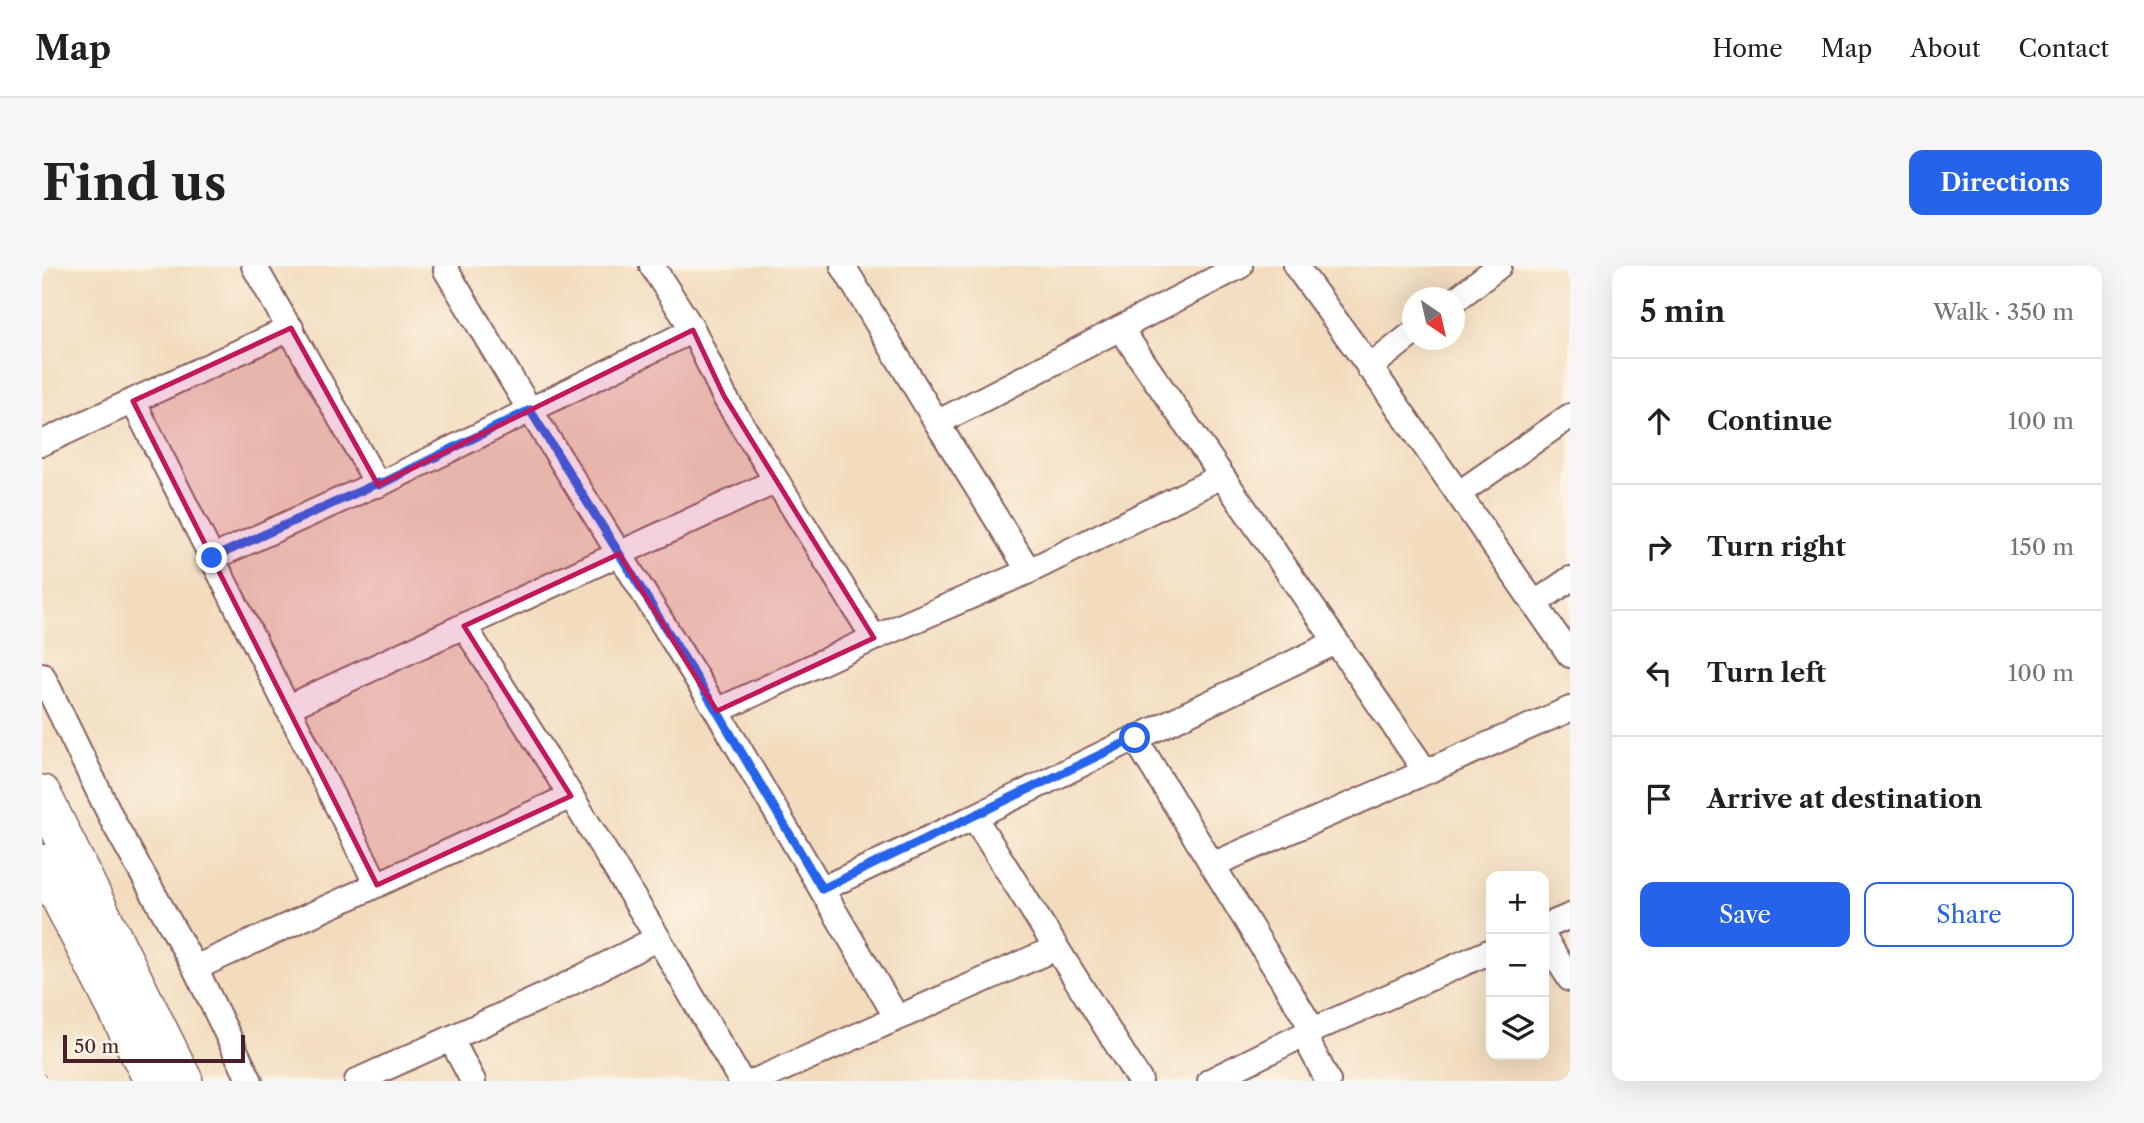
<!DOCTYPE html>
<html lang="en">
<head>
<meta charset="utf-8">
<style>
  :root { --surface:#fff; --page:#f6f6f6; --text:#202124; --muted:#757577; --line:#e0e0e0; --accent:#2563eb }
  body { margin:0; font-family:"Libre Caslon Text",serif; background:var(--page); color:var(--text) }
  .controls { position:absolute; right:21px; bottom:21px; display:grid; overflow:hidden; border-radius:14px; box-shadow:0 7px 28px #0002 }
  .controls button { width:63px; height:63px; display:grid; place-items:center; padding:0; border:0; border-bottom:2px solid var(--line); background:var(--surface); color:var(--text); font:35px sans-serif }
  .compass { position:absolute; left:1360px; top:21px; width:63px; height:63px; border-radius:50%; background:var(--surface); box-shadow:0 7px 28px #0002; rotate:146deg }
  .scale { position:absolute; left:21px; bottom:18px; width:182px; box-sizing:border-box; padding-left:7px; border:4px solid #4a1f2b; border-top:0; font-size:19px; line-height:24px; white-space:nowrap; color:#4a1f2b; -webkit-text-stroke:5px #fcf5e5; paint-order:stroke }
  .stop { position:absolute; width:21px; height:21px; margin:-16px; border:5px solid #2563eb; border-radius:50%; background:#fff }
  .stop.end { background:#2563eb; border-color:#fff; box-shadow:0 2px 7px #0008 }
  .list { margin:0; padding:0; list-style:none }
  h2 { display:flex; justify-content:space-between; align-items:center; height:91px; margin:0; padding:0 28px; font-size:30px }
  h2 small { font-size:23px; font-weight:400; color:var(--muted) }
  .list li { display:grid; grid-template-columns:46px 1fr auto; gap:21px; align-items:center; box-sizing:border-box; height:126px; padding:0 28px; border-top:2px solid var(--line) }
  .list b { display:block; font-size:26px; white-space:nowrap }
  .list em { font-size:23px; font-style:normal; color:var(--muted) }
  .actions { display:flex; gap:14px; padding:21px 28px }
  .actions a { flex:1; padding:16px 0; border:2px solid var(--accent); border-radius:14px; text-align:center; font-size:24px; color:var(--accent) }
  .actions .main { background:var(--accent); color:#fff }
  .icon { flex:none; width:38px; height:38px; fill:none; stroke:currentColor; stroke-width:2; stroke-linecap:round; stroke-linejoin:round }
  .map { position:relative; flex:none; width:1528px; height:815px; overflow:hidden; border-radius:14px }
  header { display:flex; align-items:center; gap:42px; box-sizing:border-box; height:98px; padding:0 35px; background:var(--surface); border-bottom:2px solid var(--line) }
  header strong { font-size:33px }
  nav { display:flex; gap:38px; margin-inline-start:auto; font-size:24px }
  .intro { display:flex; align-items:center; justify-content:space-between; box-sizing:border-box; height:168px; padding:0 42px }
  h1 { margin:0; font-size:49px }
  .button { padding:18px 32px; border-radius:14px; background:var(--accent); color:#fff; font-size:24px; font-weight:700 }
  main { display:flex; gap:42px; padding:0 42px }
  aside { flex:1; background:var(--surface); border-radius:14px; box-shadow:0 7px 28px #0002 }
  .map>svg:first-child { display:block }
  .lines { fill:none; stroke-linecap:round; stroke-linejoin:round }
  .minor-casing { stroke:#85615e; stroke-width:28 }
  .primary-casing { stroke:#85615e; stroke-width:40 }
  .path { stroke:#85615e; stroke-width:4.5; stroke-dasharray:5 5; stroke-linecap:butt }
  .minor { stroke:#fff; stroke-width:24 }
  .primary { stroke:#fff; stroke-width:37 }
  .route { stroke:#2563eb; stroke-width:9 }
  .marked { fill:#c2185b; fill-opacity:0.2; stroke:#c2185b; stroke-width:5; stroke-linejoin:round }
</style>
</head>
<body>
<header>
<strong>Map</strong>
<nav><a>Home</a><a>Map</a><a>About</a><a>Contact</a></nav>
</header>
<div class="intro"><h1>Find us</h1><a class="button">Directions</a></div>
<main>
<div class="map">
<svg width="1528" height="815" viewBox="0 0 1528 815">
  <rect width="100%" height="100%" fill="#fcf5e5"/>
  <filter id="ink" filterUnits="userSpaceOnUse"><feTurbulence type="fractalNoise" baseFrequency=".0143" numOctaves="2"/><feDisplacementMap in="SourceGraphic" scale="14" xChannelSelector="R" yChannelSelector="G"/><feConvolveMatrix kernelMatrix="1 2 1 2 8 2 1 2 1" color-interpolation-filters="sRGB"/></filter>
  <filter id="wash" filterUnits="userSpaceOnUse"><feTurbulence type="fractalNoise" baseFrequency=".00686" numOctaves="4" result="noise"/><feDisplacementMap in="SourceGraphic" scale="28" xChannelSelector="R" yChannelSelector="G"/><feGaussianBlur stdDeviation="1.57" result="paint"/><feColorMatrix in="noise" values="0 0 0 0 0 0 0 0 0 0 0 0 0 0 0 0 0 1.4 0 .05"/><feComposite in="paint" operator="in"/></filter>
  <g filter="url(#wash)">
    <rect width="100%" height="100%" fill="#f2dcbe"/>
  </g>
  <g filter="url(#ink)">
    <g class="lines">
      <defs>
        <path id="minor" d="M 212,0 L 336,219 L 651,64 L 610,0
          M 801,0 L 895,157
          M 1254,0 L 1340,118 L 1528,389
          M 404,4 L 488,144 L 675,445 L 832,372 L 987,305 L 1180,210
          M 1412,35 L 1457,0
          M 1078,62 L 1384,506
          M 651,64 L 682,130 L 832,372
          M 1327,102 L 1370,68
          M 91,135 L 335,619
          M 0,177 L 249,62
          M 1416,228 L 1528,150
          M 170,292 L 336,217
          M 987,305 L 895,157 L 1198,0
          M 1492,338 L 1528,313
          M 0,409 L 73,559 L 153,702 L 529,530 L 422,360
          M 245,442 L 734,215
          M 675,445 L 855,752
          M 1093,473 L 1294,376
          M 1170,599 L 1528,443
          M 780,623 L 932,551
          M 1502,661 L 1528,650
          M 616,672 L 699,815
          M 1502,672 L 1528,713
          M 153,702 L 208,815
          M 1262,769 L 1286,815
          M 409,773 L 431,815
          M 315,815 L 513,725 L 616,672 L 529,530
          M 713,815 L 1014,682
          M 1098,815 L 932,551 L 1093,472 L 1271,764
          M 1168,815 L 1271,764 L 1449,685"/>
        <path id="primary" d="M 0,528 L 142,815
          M 0,597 L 111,815"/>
      </defs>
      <use href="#minor" class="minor-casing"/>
      <use href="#primary" class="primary-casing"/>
      <path class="path" d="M 0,809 L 4,815"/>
      <use href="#minor" class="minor"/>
      <use href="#primary" class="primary"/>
    </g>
  </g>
  <g class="lines" filter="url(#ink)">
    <path class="route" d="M 170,292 L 336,217 L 337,219 L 488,144 L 675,445 L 780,623 L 1093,472"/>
  </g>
  <path class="marked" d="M 249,62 L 336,219 L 651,64 L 682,130 L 832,372 L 675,445 L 577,288 L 422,360 L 529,530 L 335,619 L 91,135 Z"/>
</svg>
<div class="controls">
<button>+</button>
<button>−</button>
<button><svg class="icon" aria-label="layers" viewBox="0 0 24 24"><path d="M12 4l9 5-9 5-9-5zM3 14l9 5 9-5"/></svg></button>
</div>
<svg class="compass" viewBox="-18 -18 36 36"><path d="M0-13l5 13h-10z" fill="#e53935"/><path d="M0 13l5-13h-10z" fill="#757577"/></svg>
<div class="scale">50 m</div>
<div class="stop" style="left:1093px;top:472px"></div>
<div class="stop end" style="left:170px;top:292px"></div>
</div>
<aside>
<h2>5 min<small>Walk · 350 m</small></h2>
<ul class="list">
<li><svg class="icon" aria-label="ahead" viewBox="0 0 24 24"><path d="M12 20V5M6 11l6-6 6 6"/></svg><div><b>Continue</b></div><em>100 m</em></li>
<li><svg class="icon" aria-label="right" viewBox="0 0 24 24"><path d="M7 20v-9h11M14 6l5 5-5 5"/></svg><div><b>Turn right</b></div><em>150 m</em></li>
<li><svg class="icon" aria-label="left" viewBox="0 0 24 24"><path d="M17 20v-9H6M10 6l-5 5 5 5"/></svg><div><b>Turn left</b></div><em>100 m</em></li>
<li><svg class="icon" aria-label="arrive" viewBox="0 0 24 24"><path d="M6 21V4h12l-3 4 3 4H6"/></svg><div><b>Arrive at destination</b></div></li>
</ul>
<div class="actions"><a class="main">Save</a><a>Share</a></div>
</aside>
</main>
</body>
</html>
